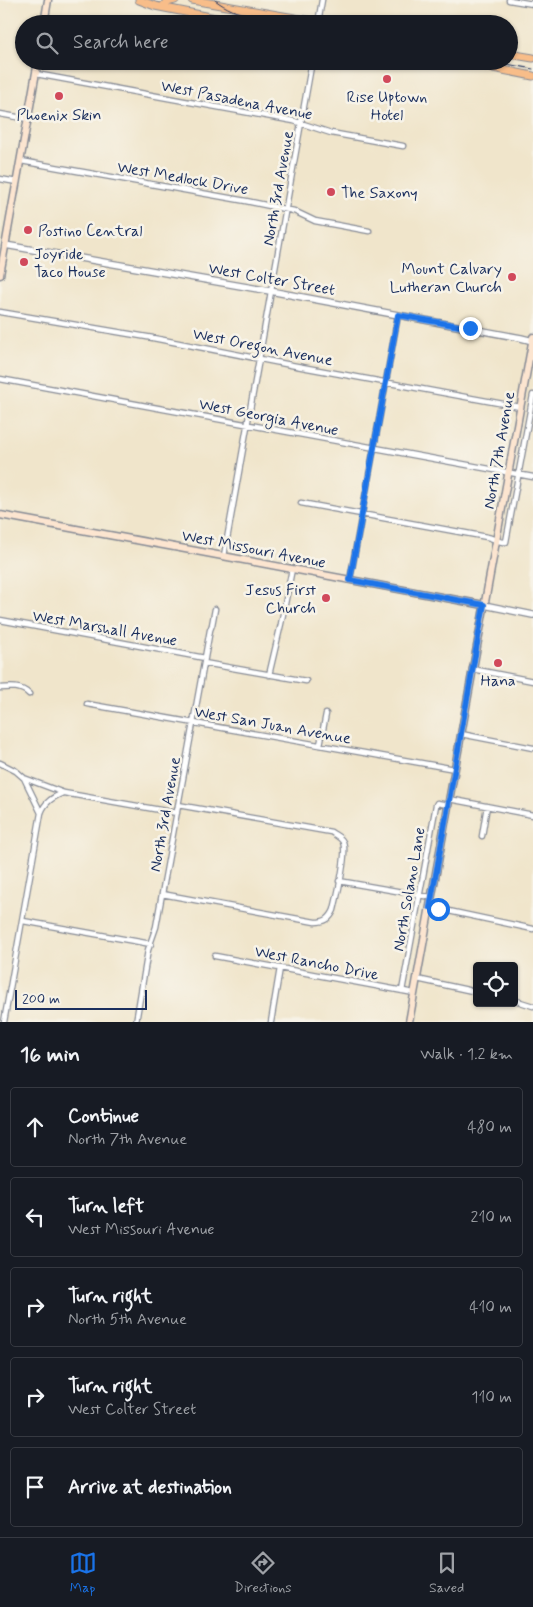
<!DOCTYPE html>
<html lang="en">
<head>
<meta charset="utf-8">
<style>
  :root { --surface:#171b24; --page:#242831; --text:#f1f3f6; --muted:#9ea1a6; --line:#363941; --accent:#1a73e8 }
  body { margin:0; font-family:Mynerve,sans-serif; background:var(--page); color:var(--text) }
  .controls { position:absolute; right:15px; bottom:15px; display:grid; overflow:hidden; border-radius:5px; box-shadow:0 1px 4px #0004 }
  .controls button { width:45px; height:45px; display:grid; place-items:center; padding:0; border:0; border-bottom:1px solid var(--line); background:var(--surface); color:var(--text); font:25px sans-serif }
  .scale { position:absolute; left:15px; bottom:12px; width:132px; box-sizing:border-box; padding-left:5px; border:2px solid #1b2f5e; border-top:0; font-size:14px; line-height:18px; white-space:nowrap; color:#1b2f5e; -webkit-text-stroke:4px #f7f3e8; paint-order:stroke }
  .stop { position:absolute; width:15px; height:15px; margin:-11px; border:4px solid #1a73e8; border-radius:50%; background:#fff }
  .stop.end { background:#1a73e8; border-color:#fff; box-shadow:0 1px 5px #0008 }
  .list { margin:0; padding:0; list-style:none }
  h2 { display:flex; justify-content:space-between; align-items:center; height:65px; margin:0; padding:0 20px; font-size:21px }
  h2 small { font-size:16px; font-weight:400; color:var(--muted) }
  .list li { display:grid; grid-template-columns:32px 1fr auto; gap:15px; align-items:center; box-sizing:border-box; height:80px; margin:0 10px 10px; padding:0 10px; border:1px solid var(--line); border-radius:5px }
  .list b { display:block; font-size:19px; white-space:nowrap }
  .list p { margin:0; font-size:16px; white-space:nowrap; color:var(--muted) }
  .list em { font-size:16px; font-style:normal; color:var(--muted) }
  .icon { flex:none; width:28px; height:28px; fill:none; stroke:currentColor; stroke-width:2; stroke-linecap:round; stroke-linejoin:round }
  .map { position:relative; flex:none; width:533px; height:1022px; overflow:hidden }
  .search { position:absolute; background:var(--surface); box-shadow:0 1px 4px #0004; left:15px; right:15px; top:15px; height:55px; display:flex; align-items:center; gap:12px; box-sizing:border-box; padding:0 18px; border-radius:28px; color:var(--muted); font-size:19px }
  .sheet { height:515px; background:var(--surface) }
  nav { display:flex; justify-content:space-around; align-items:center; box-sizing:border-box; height:70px; border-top:1px solid var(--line); background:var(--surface); font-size:14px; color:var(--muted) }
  nav a { display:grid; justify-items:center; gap:2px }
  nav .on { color:var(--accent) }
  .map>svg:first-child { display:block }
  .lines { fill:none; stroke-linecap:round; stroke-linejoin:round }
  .minor-casing { stroke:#868a94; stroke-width:7 }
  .tertiary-casing { stroke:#868a94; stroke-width:8 }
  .secondary-casing { stroke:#868a94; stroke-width:9 }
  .primary-casing { stroke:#868a94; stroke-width:9 }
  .minor { stroke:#fff; stroke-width:4.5 }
  .tertiary { stroke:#fff; stroke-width:5.5 }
  .secondary { stroke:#fce5d0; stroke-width:6 }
  .primary { stroke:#f8bd89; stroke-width:7 }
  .tram { stroke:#1b2f5e; stroke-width:1 }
  .route { stroke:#1a73e8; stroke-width:6 }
  .poi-dot { fill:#d1495b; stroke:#f7f3e8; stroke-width:2 }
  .labels { text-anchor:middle; stroke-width:5; stroke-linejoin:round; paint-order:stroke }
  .poi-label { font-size:16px; fill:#1b2f5e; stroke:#f7f3e8 }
  .street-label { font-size:16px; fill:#1b2f5e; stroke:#f7f3e8 }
</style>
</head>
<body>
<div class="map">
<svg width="533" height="1022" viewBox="0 0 533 1022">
  <rect width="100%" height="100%" fill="#f7f3e8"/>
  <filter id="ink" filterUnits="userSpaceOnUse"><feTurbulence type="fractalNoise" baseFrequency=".02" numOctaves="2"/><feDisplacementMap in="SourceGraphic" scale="10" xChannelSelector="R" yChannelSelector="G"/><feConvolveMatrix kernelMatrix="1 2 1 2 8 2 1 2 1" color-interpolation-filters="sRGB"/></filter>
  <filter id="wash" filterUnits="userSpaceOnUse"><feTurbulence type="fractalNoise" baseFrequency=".0096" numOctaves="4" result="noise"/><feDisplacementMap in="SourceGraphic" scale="20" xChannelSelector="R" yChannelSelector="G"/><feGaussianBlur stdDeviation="1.12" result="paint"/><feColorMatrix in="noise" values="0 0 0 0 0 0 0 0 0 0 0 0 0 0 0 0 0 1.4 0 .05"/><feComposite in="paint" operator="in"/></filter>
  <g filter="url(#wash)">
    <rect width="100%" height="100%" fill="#f0e5cb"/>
  </g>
  <g filter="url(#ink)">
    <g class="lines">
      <defs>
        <path id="minor" d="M 509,0 L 533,4
          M 318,23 L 322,0
          M 36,74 L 294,121 L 331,133 L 403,146
          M 0,114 L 28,119
          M 21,161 L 246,201 L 294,211 L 315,221 L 369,231
          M 0,179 L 17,182
          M 0,312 L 153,338 L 291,365 L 520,407
          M 0,379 L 533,477
          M 301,503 L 487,537 C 493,538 500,543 506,542 L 533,395
          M 224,556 L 312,61
          M 350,580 L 398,315
          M 0,620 L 205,658
          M 204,663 L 306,681
          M 472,669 L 533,681
          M 269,675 L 281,624 L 292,569
          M 0,688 C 11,687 21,686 29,694
          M 87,704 L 455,769
          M 461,734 L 533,748
          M 320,745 L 326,714
          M 0,763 L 16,771 L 24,778 L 64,793 L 177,813
          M 449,799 L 533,815
          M 41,813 C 45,802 53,797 63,793
          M 482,836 L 487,806
          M 339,881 L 431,897
          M 162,894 L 315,922 C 325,922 330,919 334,910 C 337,897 348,853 343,842 C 341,837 335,835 331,832 L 178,805
          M 430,907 L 533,929
          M 23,921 L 151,944
          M 215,956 L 414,993
          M 417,979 L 477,992
          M 402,991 L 436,805 L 437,803 L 448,805
          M 514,1000 L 533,1006
          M 4,1022 L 41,813 L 24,778
          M 136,1022 L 148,950 L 156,927 L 210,630 L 212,625 L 215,609
          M 271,1022 L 280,968"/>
        <path id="tertiary" d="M 5,245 L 270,291 L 521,338 L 533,341
          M 484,605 L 533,615"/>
        <path id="secondary" d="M 44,24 L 48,0
          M 0,275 L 38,61
          M 0,515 L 196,551 L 484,605
          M 409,1022 L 533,337"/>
        <path id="primary" d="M 139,0 L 155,6 L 246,24
          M 192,0 L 329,24
          M 162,7 L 167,2 L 175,0
          M 509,54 L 533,58
          M 458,61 L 533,76"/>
      </defs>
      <use href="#minor" class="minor-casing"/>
      <use href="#tertiary" class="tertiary-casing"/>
      <use href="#secondary" class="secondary-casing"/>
      <use href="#primary" class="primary-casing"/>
      <use href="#minor" class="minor"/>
      <use href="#tertiary" class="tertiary"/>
      <use href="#secondary" class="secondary"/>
      <use href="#primary" class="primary"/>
      <path class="tram" d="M 215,0 C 237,17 264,19 291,24
        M 491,61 L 533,69"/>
    </g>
  </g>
  <g class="lines" filter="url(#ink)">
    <path class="route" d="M 438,909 L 430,907 L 484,605 L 350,580 L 398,315 L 470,328"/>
  </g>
  <g class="poi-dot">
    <circle cx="387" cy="79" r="5"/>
    <circle cx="59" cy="96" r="5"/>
    <circle cx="331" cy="192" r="5"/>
    <circle cx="28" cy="230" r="5"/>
    <circle cx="24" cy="262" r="5"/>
    <circle cx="512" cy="277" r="5"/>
    <circle cx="326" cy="598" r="5"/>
    <circle cx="498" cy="663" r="5"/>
  </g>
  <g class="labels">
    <g class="poi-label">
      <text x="387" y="102">Rise Uptown<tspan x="387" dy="18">Hotel</tspan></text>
      <text x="59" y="120">Phoenix Skin</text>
      <text x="341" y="198" text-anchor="start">The Saxony</text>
      <text x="38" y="236" text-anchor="start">Postino Central</text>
      <text x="34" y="259" text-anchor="start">Joyride<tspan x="34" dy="18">Taco House</tspan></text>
      <text x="502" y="274" text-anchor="end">Mount Calvary<tspan x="502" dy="18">Lutheran Church</tspan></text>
      <text x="316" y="595" text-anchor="end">Jesus First<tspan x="316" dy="18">Church</tspan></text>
      <text x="498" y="686">Hana</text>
    </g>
    <g class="street-label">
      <text transform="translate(237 99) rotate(11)" y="6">West Pasadena Avenue</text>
      <text transform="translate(183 177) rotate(10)" y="6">West Medlock Drive</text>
      <text transform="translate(277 188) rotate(-80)" y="6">North 3rd Avenue</text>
      <text transform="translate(272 278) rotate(10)" y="6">West Colter Street</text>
      <text transform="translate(263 346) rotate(11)" y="6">West Oregon Avenue</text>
      <text transform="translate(269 416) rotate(11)" y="6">West Georgia Avenue</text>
      <text transform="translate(498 450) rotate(-80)" y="6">North 7th Avenue</text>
      <text transform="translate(254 548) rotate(11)" y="6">West Missouri Avenue</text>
      <text transform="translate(105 627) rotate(10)" y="6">West Marshall Avenue</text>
      <text transform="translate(273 724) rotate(10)" y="6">West San Juan Avenue</text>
      <text transform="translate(164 814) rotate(-80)" y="6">North 3rd Avenue</text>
      <text transform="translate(408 889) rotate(-80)" y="6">North Solano Lane</text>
      <text transform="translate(317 962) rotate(11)" y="6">West Rancho Drive</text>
    </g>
  </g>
</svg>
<div class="controls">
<button><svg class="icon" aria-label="locate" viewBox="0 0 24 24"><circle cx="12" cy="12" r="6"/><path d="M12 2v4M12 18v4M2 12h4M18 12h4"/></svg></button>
</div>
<div class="scale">200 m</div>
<div class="stop" style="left:438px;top:909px"></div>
<div class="stop end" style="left:470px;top:328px"></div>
<div class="search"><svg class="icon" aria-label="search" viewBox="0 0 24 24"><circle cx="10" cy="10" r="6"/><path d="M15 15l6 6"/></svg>Search here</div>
</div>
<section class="sheet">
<h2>16 min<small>Walk · 1.2 km</small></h2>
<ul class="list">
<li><svg class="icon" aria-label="ahead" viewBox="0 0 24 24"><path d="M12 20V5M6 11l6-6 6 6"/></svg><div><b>Continue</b><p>North 7th Avenue</p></div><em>480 m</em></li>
<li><svg class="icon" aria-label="left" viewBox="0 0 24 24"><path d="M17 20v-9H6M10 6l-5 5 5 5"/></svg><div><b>Turn left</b><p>West Missouri Avenue</p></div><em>210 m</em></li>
<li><svg class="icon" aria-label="right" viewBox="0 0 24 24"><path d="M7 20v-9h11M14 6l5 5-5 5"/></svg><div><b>Turn right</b><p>North 5th Avenue</p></div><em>410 m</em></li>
<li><svg class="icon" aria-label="right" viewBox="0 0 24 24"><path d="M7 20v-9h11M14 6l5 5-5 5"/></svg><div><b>Turn right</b><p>West Colter Street</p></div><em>110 m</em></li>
<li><svg class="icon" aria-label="arrive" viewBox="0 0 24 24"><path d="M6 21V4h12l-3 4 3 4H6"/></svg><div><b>Arrive at destination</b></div></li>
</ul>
</section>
<nav>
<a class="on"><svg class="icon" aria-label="map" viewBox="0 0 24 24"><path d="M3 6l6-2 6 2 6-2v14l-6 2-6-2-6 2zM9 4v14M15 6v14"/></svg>Map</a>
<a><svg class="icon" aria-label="directions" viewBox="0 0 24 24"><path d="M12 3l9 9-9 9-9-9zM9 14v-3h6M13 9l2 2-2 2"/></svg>Directions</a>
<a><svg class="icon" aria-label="saved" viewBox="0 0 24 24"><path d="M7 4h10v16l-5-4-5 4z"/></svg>Saved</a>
</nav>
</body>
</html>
